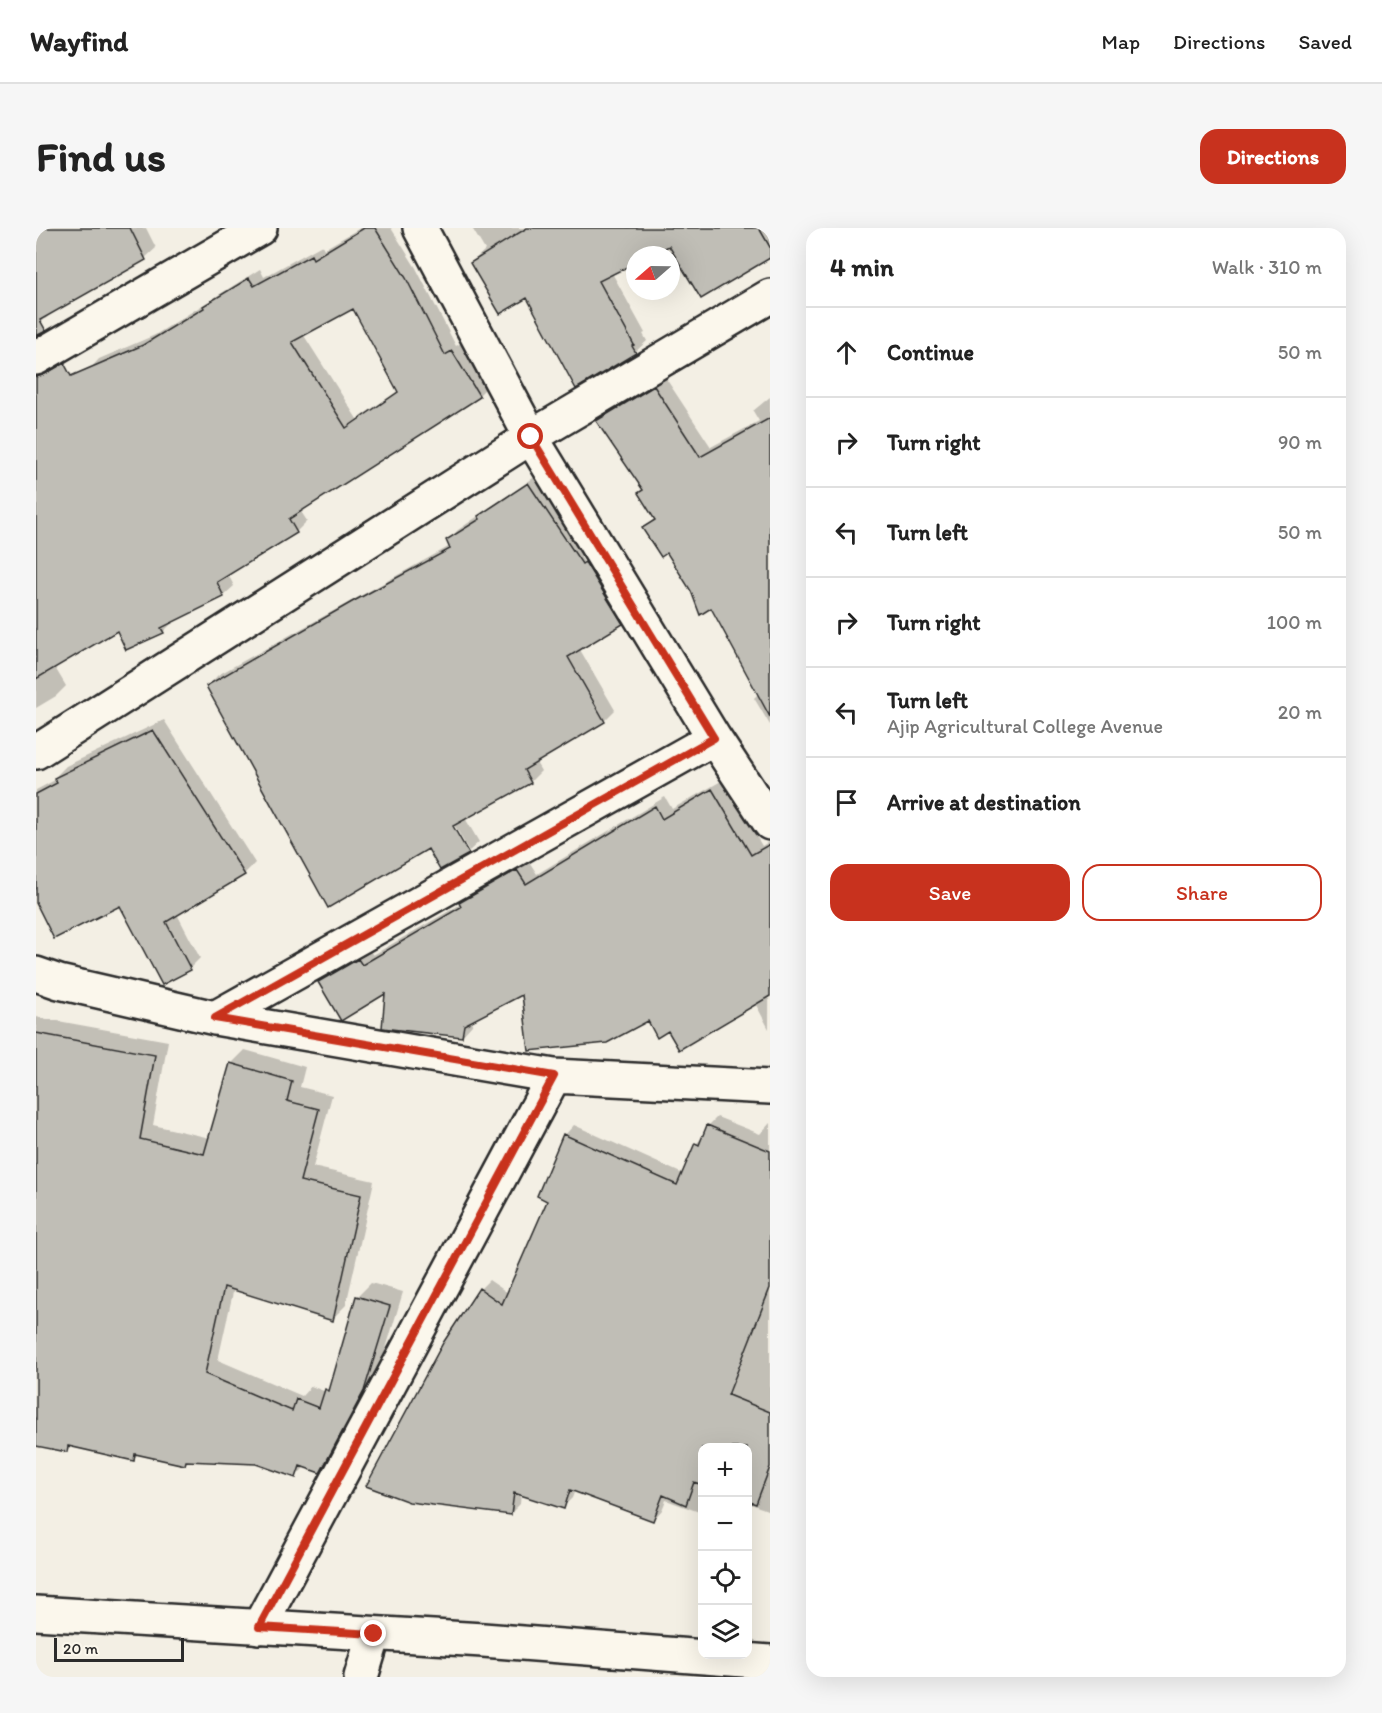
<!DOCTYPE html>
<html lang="en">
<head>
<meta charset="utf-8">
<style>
  :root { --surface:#fff; --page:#f6f6f6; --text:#222; --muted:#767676; --line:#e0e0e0; --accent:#c8321e }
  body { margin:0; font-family:Itim,sans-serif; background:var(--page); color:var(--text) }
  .controls { position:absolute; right:18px; bottom:18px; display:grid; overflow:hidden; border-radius:12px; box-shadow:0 6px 24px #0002 }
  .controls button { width:54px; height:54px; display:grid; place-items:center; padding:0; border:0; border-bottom:2px solid var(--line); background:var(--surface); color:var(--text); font:30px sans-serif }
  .compass { position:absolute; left:590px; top:18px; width:54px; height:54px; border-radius:50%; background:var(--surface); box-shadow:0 6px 24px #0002; rotate:250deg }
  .scale { position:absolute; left:18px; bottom:15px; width:130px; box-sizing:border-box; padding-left:6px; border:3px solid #2b2b2b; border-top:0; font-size:16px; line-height:21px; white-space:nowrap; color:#2b2b2b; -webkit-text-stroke:4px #fbf7ec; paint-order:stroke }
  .stop { position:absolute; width:18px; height:18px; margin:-14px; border:4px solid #c8321e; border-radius:50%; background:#fff }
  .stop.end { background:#c8321e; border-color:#fff; box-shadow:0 2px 6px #0008 }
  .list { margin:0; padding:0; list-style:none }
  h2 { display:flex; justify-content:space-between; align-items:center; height:78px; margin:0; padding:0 24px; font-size:26px }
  h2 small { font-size:20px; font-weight:400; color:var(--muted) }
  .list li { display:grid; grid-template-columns:39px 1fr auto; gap:18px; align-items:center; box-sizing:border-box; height:90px; padding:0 24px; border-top:2px solid var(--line) }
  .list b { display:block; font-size:22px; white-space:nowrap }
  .list p { margin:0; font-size:20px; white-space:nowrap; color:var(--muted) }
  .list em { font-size:20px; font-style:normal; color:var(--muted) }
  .actions { display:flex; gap:12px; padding:18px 24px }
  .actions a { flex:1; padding:14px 0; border:2px solid var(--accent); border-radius:18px; text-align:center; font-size:21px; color:var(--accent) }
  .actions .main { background:var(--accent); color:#fff }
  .icon { flex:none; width:33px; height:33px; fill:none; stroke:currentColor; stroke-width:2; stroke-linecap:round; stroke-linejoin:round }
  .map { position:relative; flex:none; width:734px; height:1449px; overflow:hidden; border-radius:18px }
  header { display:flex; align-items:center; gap:36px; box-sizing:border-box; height:84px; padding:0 30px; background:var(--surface); border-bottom:2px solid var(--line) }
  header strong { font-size:28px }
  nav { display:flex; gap:33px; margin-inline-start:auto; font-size:21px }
  .intro { display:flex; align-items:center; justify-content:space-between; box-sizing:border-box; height:144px; padding:0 36px }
  h1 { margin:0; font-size:42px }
  .button { padding:15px 27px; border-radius:18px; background:var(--accent); color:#fff; font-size:21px; font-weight:700 }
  main { display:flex; gap:36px; padding:0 36px }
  aside { flex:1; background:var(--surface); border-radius:18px; box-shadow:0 6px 24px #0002 }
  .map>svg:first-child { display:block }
  .shadow { fill:#0003; fill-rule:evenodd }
  .building { fill:#c0beb6; stroke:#2b2b2b; stroke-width:1.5; fill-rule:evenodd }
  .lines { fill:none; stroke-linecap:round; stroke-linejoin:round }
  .minor-casing { stroke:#2b2b2b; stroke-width:38 }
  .major-casing { stroke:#2b2b2b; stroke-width:38 }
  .minor { stroke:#fbf7ec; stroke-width:33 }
  .major { stroke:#fbf7ec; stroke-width:33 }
  .route { stroke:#c8321e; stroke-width:8 }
</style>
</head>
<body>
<header>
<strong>Wayfind</strong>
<nav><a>Map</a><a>Directions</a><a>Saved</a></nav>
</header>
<div class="intro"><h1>Find us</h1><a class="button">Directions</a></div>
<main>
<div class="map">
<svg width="734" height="1449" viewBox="0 0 734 1449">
  <rect width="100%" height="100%" fill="#f3efe4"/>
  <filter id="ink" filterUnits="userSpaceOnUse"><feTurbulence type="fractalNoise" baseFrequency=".0167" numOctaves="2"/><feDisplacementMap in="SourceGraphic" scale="12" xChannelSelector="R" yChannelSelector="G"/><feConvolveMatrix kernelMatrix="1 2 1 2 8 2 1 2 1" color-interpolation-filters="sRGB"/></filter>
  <g filter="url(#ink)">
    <path class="shadow" d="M 0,0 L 110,0 L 120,20 L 109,30 L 15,84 L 16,85 L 0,99 Z
      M 324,0 L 355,0 L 380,40 L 420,118 L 427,114 L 453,157 L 443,167 L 264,282 L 271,293 L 260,304 L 192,346 L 198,358 L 187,368 L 137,394 L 127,404 L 82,400 L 18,438 L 30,458 L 20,468 L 0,480 L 0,171 L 53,142 L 63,131 L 119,107 L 224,41 L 228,49 L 286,17 L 288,21 ZM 318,79 L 363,162 L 321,191 L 267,106 Z
      M 436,0 L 734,0 L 734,28 L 665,69 L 634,16 L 612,27 L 599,27 L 599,33 L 576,45 L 609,105 L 607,106 L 611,113 L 599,124 L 491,68 L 435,35 L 449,22 Z
      M 629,149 L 675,219 L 723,193 L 717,183 L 734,169 L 734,497 L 718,470 L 723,465 L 675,378 L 656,363 L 631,323 L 608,300 L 619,290 L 608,262 L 561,193 L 572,182 Z
      M 503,246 L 596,384 L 587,393 L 547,327 L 544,328 L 584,394 L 586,394 L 543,420 L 579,482 L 568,493 L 499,533 L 505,543 L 494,554 L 429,590 L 443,614 L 433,623 L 415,591 L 412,592 L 432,625 L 392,619 L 172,458 L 182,447 L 414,318 L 411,313 L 422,302 Z
      M 128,492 L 219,635 L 208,646 L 141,686 L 164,730 L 154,740 L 84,676 L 0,672 L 0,562 L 21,551 L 19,549 L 30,538 Z
      M 687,552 L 726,618 L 734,613 L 733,801 L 719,775 L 633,801 L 613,791 L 488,764 L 437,791 L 436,797 L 426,808 L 351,764 L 284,754 L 295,743 L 333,722 L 337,727 L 425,676 L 435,665 L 492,632 L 501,646 L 629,569 L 636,581 Z
      M 0,789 L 132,813 L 117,897 L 174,910 L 195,836 L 209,822 L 269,839 L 264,859 L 296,867 L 277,939 L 338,953 L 310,1077 L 296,1091 L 198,1060 L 182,1132 L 266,1168 L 275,1158 L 290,1164 L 297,1156 L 321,1069 L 335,1055 L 367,1064 L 342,1147 L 298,1229 L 284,1243 L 269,1239 L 260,1248 L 220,1234 L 153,1232 L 149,1236 L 103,1225 L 97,1231 L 36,1217 L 31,1222 L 6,1218 L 4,1220 L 0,1219 Z
      M 681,889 L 724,906 L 734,895 L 734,1283 L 712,1275 L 712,1220 L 666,1220 L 666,1285 L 630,1272 L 626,1282 L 617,1292 L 539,1262 L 536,1270 L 527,1279 L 485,1265 L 484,1276 L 474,1286 L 444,1061 L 453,1052 L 472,1065 L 513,972 L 503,967 L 529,907 L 538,897 L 647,946 L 660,916 L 668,908 L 672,898 Z"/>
    <path class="building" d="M 0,0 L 94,0 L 110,32 L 4,92 L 10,103 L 0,108 Z
      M 328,0 L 339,0 L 370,50 L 409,127 L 416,123 L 444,169 L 253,291 L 261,305 L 181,354 L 188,369 L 125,400 L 128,405 L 90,422 L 81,403 L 0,451 L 0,149 L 9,146 L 28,135 L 35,148 L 107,117 L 168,80 L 167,78 L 213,50 L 218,58 L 275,27 L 277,31 ZM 317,81 L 362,164 L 310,200 L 256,114 Z
      M 491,0 L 723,0 L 734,19 L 734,30 L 665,71 L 633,18 L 615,27 L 599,27 L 599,35 L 563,53 L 598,117 L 596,118 L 600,125 L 540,161 L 491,70 L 464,86 L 434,35 Z
      M 618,158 L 664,229 L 734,190 L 734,489 L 675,380 L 664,387 L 655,363 L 631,325 L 625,329 L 606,300 L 619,292 L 602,265 L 607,262 L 560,193 Z
      M 492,255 L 546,336 L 549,334 L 587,396 L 532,429 L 569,494 L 488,542 L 495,555 L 417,598 L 433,626 L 404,642 L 392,621 L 292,680 L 170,458 L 316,374 L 414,321 L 410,312 L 444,291 L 442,288 Z
      M 117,502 L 209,647 L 130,694 L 155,742 L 126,757 L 84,678 L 18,711 L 0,675 L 0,566 L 21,555 L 18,550 Z
      M 676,561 L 715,627 L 734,616 L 734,768 L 643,822 L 632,803 L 621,810 L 612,793 L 571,815 L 493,823 L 486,767 L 428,797 L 426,809 L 346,800 L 349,766 L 305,793 L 282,754 L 322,731 L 326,737 L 425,679 L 423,675 L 481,642 L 490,656 L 619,578 L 626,591 Z
      M 0,805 L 119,827 L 104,911 L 168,926 L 194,835 L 256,853 L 251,873 L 283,881 L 264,953 L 325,967 L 297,1093 L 188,1059 L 169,1146 L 256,1183 L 260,1171 L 283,1180 L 289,1161 L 293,1163 L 320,1068 L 354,1078 L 328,1163 L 284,1245 L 264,1238 L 260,1250 L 220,1236 L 150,1233 L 149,1237 L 99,1226 L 98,1233 L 32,1218 L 31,1224 L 0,1218 Z
      M 671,897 L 734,923 L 734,1060 L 692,1167 L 734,1184 L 734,1239 L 720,1276 L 711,1273 L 711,1220 L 666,1220 L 666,1257 L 658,1254 L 650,1277 L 627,1267 L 617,1293 L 534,1262 L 528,1281 L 478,1265 L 475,1287 L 373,1274 L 330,1258 L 407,1115 L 443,1060 L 466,1076 L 511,973 L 501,968 L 527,906 L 641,957 L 659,915 L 663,917 Z"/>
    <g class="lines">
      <defs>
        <path id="minor" d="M 384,0 L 495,209 L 678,510 L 734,595
          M 0,130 L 224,0
          M 0,524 L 495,209 L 734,68
          M 0,746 L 23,754 L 179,790 L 518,848 L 734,859
          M 179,790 L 678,510
          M 223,1399 L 518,848
          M 325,1449 L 338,1406"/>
        <path id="major" d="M 0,1385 L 447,1412 L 734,1434"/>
      </defs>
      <use href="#minor" class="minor-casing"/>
      <use href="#major" class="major-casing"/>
      <use href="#minor" class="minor"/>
      <use href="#major" class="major"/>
    </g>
  </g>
  <g class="lines" filter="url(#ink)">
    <path class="route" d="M 338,1406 L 223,1399 L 518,848 L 179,790 L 678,510 L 495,209"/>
  </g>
</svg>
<div class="controls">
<button>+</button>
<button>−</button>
<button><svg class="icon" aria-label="locate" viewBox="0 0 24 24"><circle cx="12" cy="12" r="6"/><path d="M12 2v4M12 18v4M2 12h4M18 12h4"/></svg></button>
<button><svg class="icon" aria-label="layers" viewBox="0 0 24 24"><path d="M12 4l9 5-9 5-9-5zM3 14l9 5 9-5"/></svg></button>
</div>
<svg class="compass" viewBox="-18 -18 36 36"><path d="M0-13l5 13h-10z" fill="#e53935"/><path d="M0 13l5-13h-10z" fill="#767676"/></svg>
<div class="scale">20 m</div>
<div class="stop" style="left:495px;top:209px"></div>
<div class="stop end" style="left:338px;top:1406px"></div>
</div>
<aside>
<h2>4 min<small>Walk · 310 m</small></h2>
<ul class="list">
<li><svg class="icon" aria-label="ahead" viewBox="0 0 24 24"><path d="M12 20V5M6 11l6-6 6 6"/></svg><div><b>Continue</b></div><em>50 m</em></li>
<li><svg class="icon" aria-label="right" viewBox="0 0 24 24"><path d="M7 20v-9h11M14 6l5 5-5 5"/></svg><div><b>Turn right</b></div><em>90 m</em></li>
<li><svg class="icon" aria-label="left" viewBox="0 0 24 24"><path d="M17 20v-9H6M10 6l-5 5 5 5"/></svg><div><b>Turn left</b></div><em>50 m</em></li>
<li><svg class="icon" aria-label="right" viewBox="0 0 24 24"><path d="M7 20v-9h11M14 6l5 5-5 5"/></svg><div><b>Turn right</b></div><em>100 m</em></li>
<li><svg class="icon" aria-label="left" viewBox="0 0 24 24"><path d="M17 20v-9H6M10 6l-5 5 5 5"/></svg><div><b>Turn left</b><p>Ajip Agricultural College Avenue</p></div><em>20 m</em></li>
<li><svg class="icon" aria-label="arrive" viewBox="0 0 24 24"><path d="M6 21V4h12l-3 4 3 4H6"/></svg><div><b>Arrive at destination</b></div></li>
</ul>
<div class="actions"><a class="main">Save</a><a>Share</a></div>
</aside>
</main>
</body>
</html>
